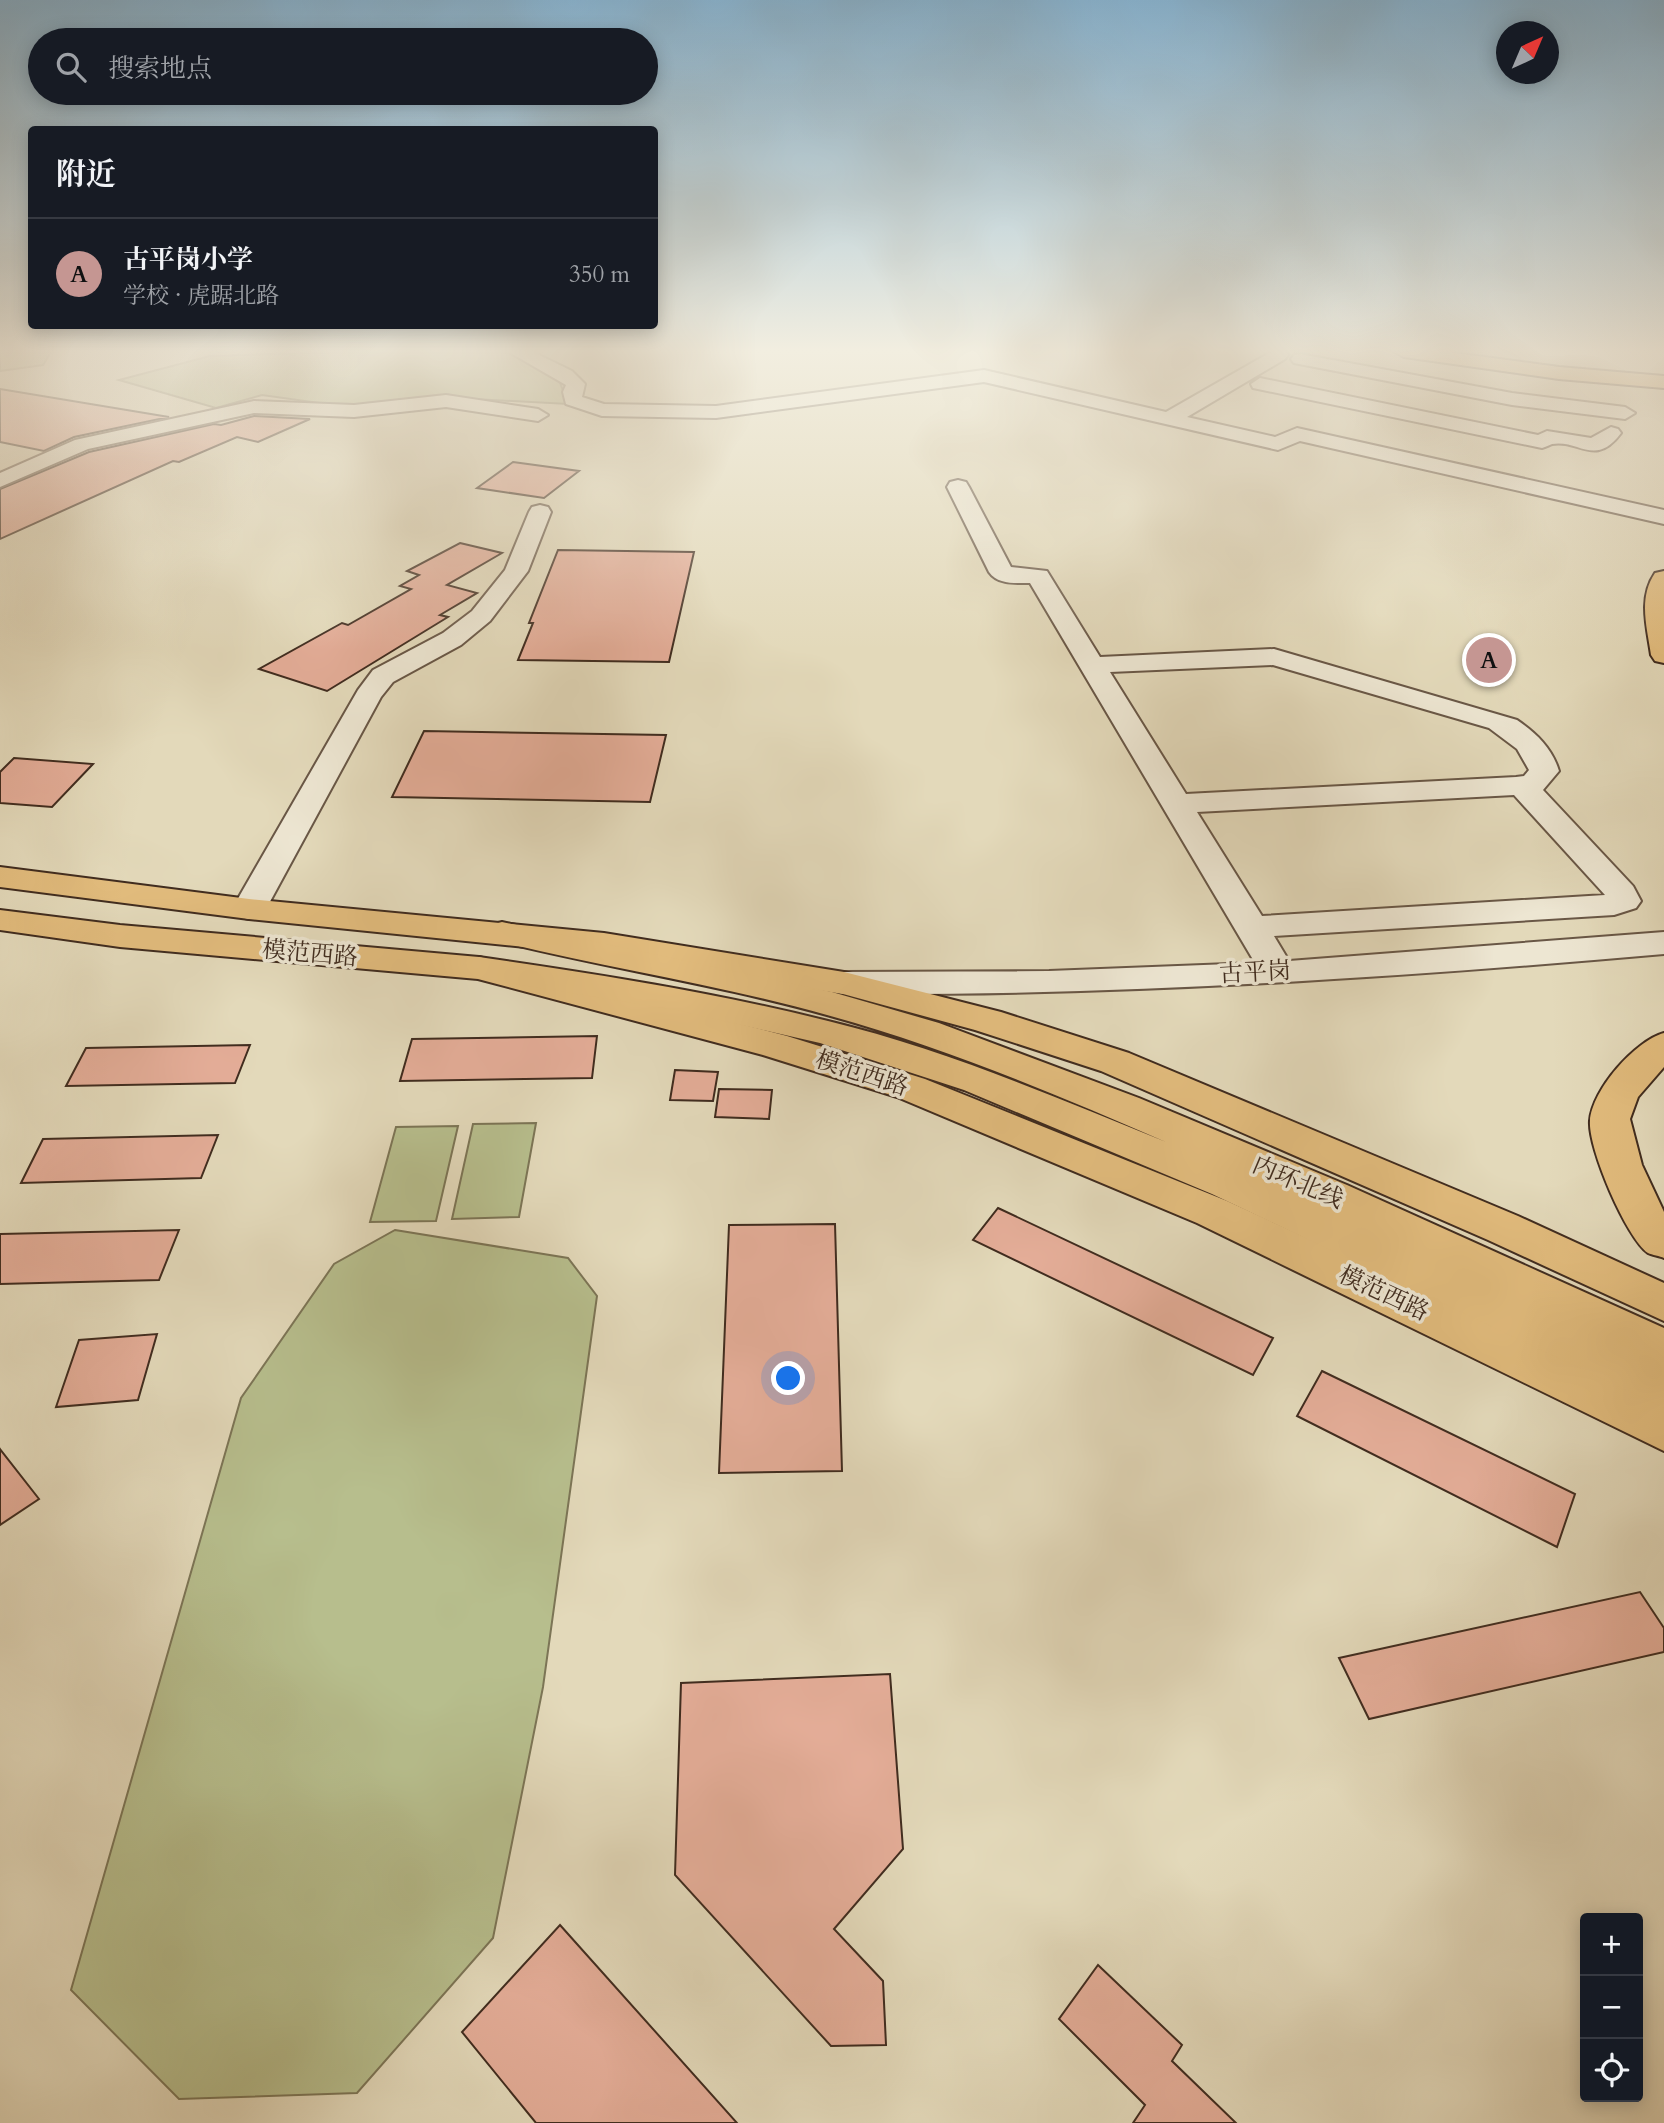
<!DOCTYPE html>
<html lang="zh">
<head>
<meta charset="utf-8">
<style>
  :root { --surface:#171b24; --page:#20242c; --text:#f1f3f6; --muted:#9ea1a6; --line:#363941; --accent:#c59692 }
  body { margin:0; font-family:Cardo,"Noto Serif SC",serif; background:var(--page); color:var(--text) }
  .controls { position:absolute; right:21px; bottom:21px; display:grid; overflow:hidden; border-radius:7px; box-shadow:0 4px 18px #0003 }
  .controls button { width:63px; height:63px; display:grid; place-items:center; padding:0; border:0; border-bottom:2px solid var(--line); background:var(--surface); color:var(--text); font:35px sans-serif }
  .compass { position:absolute; left:1496px; top:21px; width:63px; height:63px; border-radius:50%; background:var(--surface); box-shadow:0 4px 18px #0003; rotate:44deg }
  .you { position:absolute; left:789px; top:1379px; width:24px; height:24px; margin:-18px; border:5px solid #fff; border-radius:50%; background:#1a73e8; box-shadow:0 0 0 10px #1a73e833 }
  .badge { display:grid; place-items:center; width:46px; height:46px; border-radius:50%; background:var(--accent); color:#111; font-size:23px; font-weight:700 }
  .pin { position:absolute; translate:-50% -50%; border:4px solid #fff; box-shadow:0 2px 7px #0006 }
  .list { margin:0; padding:0; list-style:none }
  h2 { display:flex; justify-content:space-between; align-items:center; height:91px; margin:0; padding:0 28px; font-size:30px }
  h2 small { font-size:23px; font-weight:400; color:var(--muted) }
  .list li { display:grid; grid-template-columns:46px 1fr auto; gap:21px; align-items:center; box-sizing:border-box; height:112px; padding:0 28px; border-top:2px solid var(--line) }
  .list b { display:block; font-size:26px; white-space:nowrap }
  .list p { margin:0; font-size:23px; white-space:nowrap; color:var(--muted) }
  .list em { font-size:23px; font-style:normal; color:var(--muted) }
  .icon { flex:none; width:38px; height:38px; fill:none; stroke:currentColor; stroke-width:2; stroke-linecap:round; stroke-linejoin:round }
  .map { position:relative; flex:none; width:1664px; height:2123px; overflow:hidden }
  .search { position:absolute; background:var(--surface); box-shadow:0 4px 18px #0003; left:28px; top:28px; width:630px; height:77px; display:flex; align-items:center; gap:18px; box-sizing:border-box; padding:0 24px; border-radius:38px; color:var(--muted); font-size:26px }
  .panel { position:absolute; background:var(--surface); box-shadow:0 4px 18px #0003; left:28px; top:126px; width:630px; height:203px; border-radius:7px }
  .map>svg:first-child { display:block }
  .green { fill:#b7be8d; stroke:#7c7556; stroke-width:2 }
  .building { fill:#e4ad98; stroke:#402c1f; stroke-width:2 }
  .lines { fill:none; stroke-linecap:round; stroke-linejoin:round }
  .minor-casing { stroke:#695746; stroke-width:4 }
  .major-casing { stroke:#402c1f; stroke-width:4 }
  .highway-casing { stroke:#402c1f; stroke-width:4 }
  .minor { fill:#ede6d2; fill-rule:evenodd }
  .major { fill:#e2bc7d; fill-rule:evenodd }
  .highway { fill:#e2bc7d; fill-rule:evenodd }
  .labels { text-anchor:middle; stroke-width:7; stroke-linejoin:round; paint-order:stroke }
  .street-label { font-size:24px; fill:#402c1f; stroke:#ede6d2 }
</style>
</head>
<body>
<div class="map">
<svg width="1664" height="2123" viewBox="0 0 1664 2123">
  <rect width="100%" height="100%" fill="#e3d9ba"/>
  <filter id="stains"><feTurbulence type="fractalNoise" baseFrequency=".00286" numOctaves="4"/><feColorMatrix values="0 0 0 0 .2 0 0 0 0 .09 0 0 0 0 .02 0 0 0 .5 -.17"/></filter>
  <radialGradient id="worn" r=".72"><stop offset=".6" stop-color="#630" stop-opacity="0"/><stop offset="1" stop-color="#630" stop-opacity=".3"/></radialGradient>
  <path class="green" d="M 0,352 L 51,352 L 43,365 L 0,371 Z
    M 338,352 L 534,352 L 556,372 L 568,404 L 437,397 L 355,408 L 262,395 L 216,408 L 119,380 L 210,356 Z
    M 536,1123 L 519,1217 L 452,1219 L 473,1124 Z
    M 458,1126 L 436,1221 L 370,1222 L 396,1127 Z
    M 395,1230 L 568,1258 L 597,1296 L 543,1687 L 493,1938 L 357,2093 L 179,2099 L 71,1990 L 241,1398 L 334,1264 Z"/>
  <path class="building" d="M 0,389 L 169,417 L 74,437 L 44,451 L 0,442 Z
    M 254,416 L 310,419 L 258,442 L 237,437 L 179,462 L 173,461 L 0,539 L 0,489 L 89,452 L 214,424 L 221,425 Z
    M 513,462 L 579,471 L 544,498 L 477,488 Z
    M 460,543 L 502,553 L 447,585 L 477,593 L 440,615 L 448,617 L 327,691 L 259,669 L 342,623 L 348,625 L 411,589 L 400,586 L 419,575 L 407,571 Z
    M 558,550 L 694,552 L 669,662 L 518,660 L 533,623 L 529,623 Z
    M 424,731 L 666,735 L 650,802 L 392,797 Z
    M 14,758 L 93,764 L 52,807 L 0,803 L 0,772 Z
    M 597,1036 L 592,1078 L 400,1081 L 412,1039 Z
    M 250,1045 L 235,1083 L 66,1086 L 86,1048 Z
    M 675,1070 L 718,1072 L 713,1101 L 670,1100 Z
    M 719,1089 L 772,1090 L 769,1119 L 715,1117 Z
    M 218,1135 L 201,1178 L 21,1183 L 43,1139 Z
    M 998,1208 L 1273,1338 L 1253,1375 L 973,1240 Z
    M 835,1224 L 842,1471 L 719,1473 L 729,1225 Z
    M 179,1230 L 159,1280 L 0,1284 L 0,1234 Z
    M 157,1334 L 138,1400 L 56,1407 L 79,1340 Z
    M 1322,1371 L 1575,1494 L 1557,1547 L 1297,1416 Z
    M 0,1449 L 39,1499 L 0,1525 Z
    M 1640,1592 L 1664,1628 L 1664,1652 L 1369,1719 L 1339,1658 Z
    M 890,1674 L 903,1849 L 834,1929 L 883,1981 L 886,2045 L 831,2046 L 675,1875 L 681,1683 Z
    M 560,1925 L 737,2123 L 536,2123 L 462,2032 Z
    M 1098,1965 L 1182,2045 L 1172,2061 L 1236,2123 L 1133,2123 L 1145,2105 L 1059,2019 Z"/>
  <g class="lines">
    <defs>
      <path id="minor" d="M 509,352 L 533,352 L 572,371 L 585,384 L 582,397 L 604,404 L 716,406 L 984,370 L 1166,412 L 1271,352 L 1286,352 L 1288,355 L 1285,359 L 1187,417 L 1275,437 L 1297,428 L 1664,510 L 1664,524 L 1300,441 L 1278,450 L 984,382 L 716,418 L 602,416 L 566,404 L 563,392 L 566,385 Z
        M 1300,354 L 1512,393 L 1625,407 L 1635,413 L 1625,419 L 1512,405 L 1294,363 L 1291,359 L 1294,355 Z
        M 1260,378 L 1538,435 L 1547,431 L 1591,438 L 1611,427 L 1618,429 L 1621,433 C 1595,468 1579,439 1552,444 C 1549,445 1546,447 1542,448 L 1253,388 L 1251,384 Z
        M 446,395 L 538,409 L 548,415 L 538,421 L 446,407 L 354,417 L 254,413 L 88,449 L 0,487 L 0,473 L 75,440 L 254,401 L 354,405 Z
        M 958,480 L 966,482 L 969,487 L 1011,567 L 1047,571 L 1100,657 L 1274,649 L 1517,720 C 1536,733 1552,748 1559,771 L 1543,790 L 1633,886 L 1641,901 L 1636,908 L 1614,915 L 1274,936 L 1289,961 L 1664,932 L 1664,954 C 1391,978 1118,996 844,994 L 831,991 L 826,983 L 831,975 L 844,972 L 1049,971 L 1255,963 L 1030,583 C 1016,583 998,585 989,572 L 947,487 L 950,482 ZM 1273,665 L 1489,728 L 1517,749 L 1529,770 L 1524,776 L 1516,777 L 1186,794 L 1110,672 ZM 1514,795 L 1605,895 L 1262,916 L 1197,812 Z
        M 540,505 L 548,507 L 551,512 L 528,571 L 490,621 L 461,645 L 393,682 L 381,697 L 266,909 L 261,916 L 249,919 L 237,916 L 232,909 L 358,690 L 373,670 L 443,633 L 472,611 L 505,570 L 529,512 L 532,507 Z"/>
      <path id="major" d="M 1395,352 L 1447,352 L 1559,367 L 1664,376 L 1664,388 L 1559,379 L 1404,357 Z
        M 1664,571 L 1664,663 L 1655,661 L 1651,655 C 1647,627 1638,598 1655,573 Z
        M 0,867 L 249,899 L 604,933 L 844,972 L 1001,1012 L 1129,1053 L 1518,1216 L 1664,1283 L 1664,1321 L 1488,1240 L 1101,1071 L 975,1030 L 843,994 L 604,955 L 249,919 L 0,887 Z
        M 0,910 L 120,925 L 479,957 L 787,1036 L 925,1079 L 1227,1201 L 1620,1383 L 1664,1406 L 1664,1451 L 1197,1223 L 897,1097 L 763,1055 L 478,979 L 120,947 L 0,930 Z"/>
      <path id="highway" d="M 502,922 L 832,992 L 939,1023 L 1139,1098 L 1347,1185 L 1664,1328 L 1664,1408 L 1212,1194 L 964,1090 L 820,1043 L 676,1010 L 466,976 L 461,968 L 466,960 L 479,957 C 597,974 712,992 828,1021 C 944,1049 1055,1097 1166,1142 C 1056,1094 943,1047 827,1015 C 716,984 601,967 490,939 L 485,932 L 490,925 Z
        M 1664,1033 L 1664,1067 L 1638,1097 L 1630,1119 L 1642,1165 L 1664,1212 L 1664,1258 C 1660,1256 1652,1255 1648,1253 C 1626,1237 1588,1148 1590,1121 C 1592,1090 1635,1041 1664,1033 Z"/>
    </defs>
    <use href="#minor" class="minor-casing"/>
    <use href="#major" class="major-casing"/>
    <use href="#highway" class="highway-casing"/>
    <use href="#minor" class="minor"/>
    <use href="#major" class="major"/>
    <use href="#highway" class="highway"/>
  </g>
  <linearGradient id="sky" x2="0" y2="1"><stop stop-color="#88b6d5"/><stop offset="0.54" stop-color="#f2eee0"/><stop offset="1" stop-color="#f2eee0" stop-opacity="0"/></linearGradient>
  <rect width="1664" height="650" fill="url(#sky)"/>
  <g class="labels">
    <g class="street-label">
      <text transform="translate(310 953) rotate(5)" y="8">模范西路</text>
      <text transform="translate(1255 972) rotate(-3)" y="8">古平岗</text>
      <text transform="translate(862 1073) rotate(18)" y="8">模范西路</text>
      <text transform="translate(1298 1182) rotate(23)" y="8">内环北线</text>
      <text transform="translate(1384 1293) rotate(25)" y="8">模范西路</text>
    </g>
  </g>
  <rect width="100%" height="100%" filter="url(#stains)"/>
  <rect width="100%" height="100%" fill="url(#worn)"/>
</svg>
<div class="controls">
<button>+</button>
<button>−</button>
<button><svg class="icon" aria-label="locate" viewBox="0 0 24 24"><circle cx="12" cy="12" r="6"/><path d="M12 2v4M12 18v4M2 12h4M18 12h4"/></svg></button>
</div>
<svg class="compass" viewBox="-18 -18 36 36"><path d="M0-13l5 13h-10z" fill="#e53935"/><path d="M0 13l5-13h-10z" fill="#9ea1a6"/></svg>
<div class="you"></div>
<div class="pin badge" style="left:1489px;top:660px">A</div>
<div class="search"><svg class="icon" aria-label="search" viewBox="0 0 24 24"><circle cx="10" cy="10" r="6"/><path d="M15 15l6 6"/></svg>搜索地点</div>
<section class="panel">
<h2>附近<small></small></h2>
<ul class="list">
<li><span class="badge">A</span><div><b>古平岗小学</b><p>学校 · 虎踞北路</p></div><em>350 m</em></li>
</ul>
</section>
</div>
</body>
</html>
